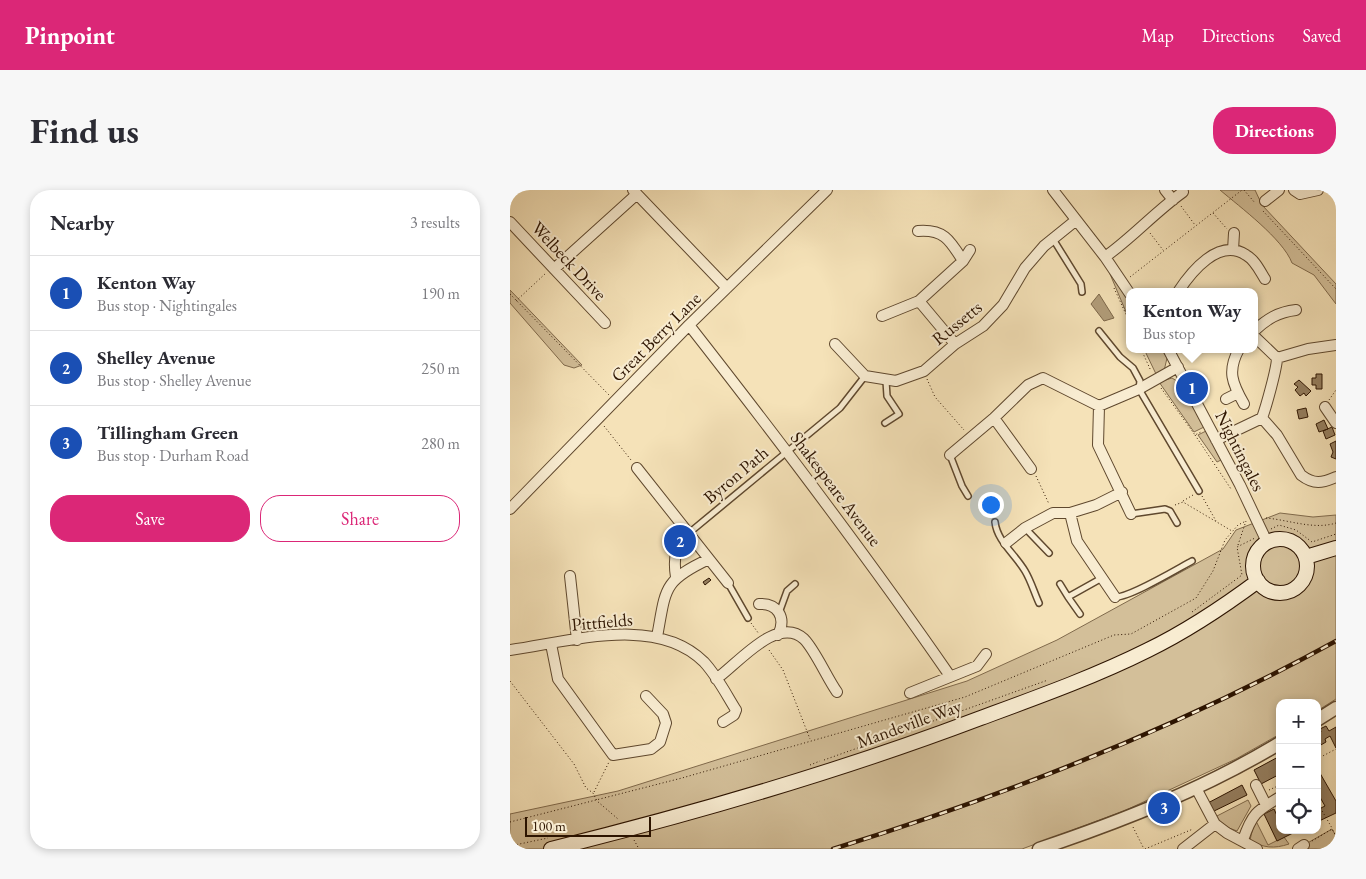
<!DOCTYPE html>
<html lang="en">
<head>
<meta charset="utf-8">
<style>
  :root { --surface:#fff; --page:#f7f7f7; --text:#2b2b33; --muted:#7c7c81; --line:#e1e1e2; --accent:#db2777 }
  body { margin:0; font-family:"EB Garamond",serif; background:var(--page); color:var(--text) }
  .controls { position:absolute; right:15px; bottom:15px; display:grid; overflow:hidden; border-radius:10px; box-shadow:0 2px 8px #0003 }
  .controls button { width:45px; height:45px; display:grid; place-items:center; padding:0; border:0; border-bottom:1px solid var(--line); background:var(--surface); color:var(--text); font:25px sans-serif }
  .scale { position:absolute; left:15px; bottom:12px; width:126px; box-sizing:border-box; padding-left:5px; border:2px solid #2d1400; border-top:0; font-size:14px; line-height:18px; white-space:nowrap; color:#2d1400; -webkit-text-stroke:4px #f8ecd1; paint-order:stroke }
  .you { position:absolute; left:480px; top:314px; width:18px; height:18px; margin:-12px; border:4px solid #fff; border-radius:50%; background:#1a73e8; box-shadow:0 0 0 8px #1a73e833 }
  .badge { display:grid; place-items:center; width:32px; height:32px; border-radius:50%; background:var(--accent); color:#fff; font-size:16px; font-weight:700 }
  .pin { position:absolute; translate:-50% -50%; border:2px solid #fff; box-shadow:0 1px 5px #0006 }
  .popup { position:absolute; left:616px; top:98px; width:132px; height:65px; box-sizing:border-box; display:grid; place-content:center; border-radius:10px; background:var(--surface); filter:drop-shadow(0 1px 4px #0005); font-size:16px; white-space:nowrap; color:var(--muted) }
  .popup b { font-size:19px; color:var(--text) }
  .popup::after { content:''; position:absolute; left:50%; top:100%; margin-left:-10px; border:10px solid transparent; border-top-color:var(--surface) }
  .list { margin:0; padding:0; list-style:none }
  h2 { display:flex; justify-content:space-between; align-items:center; height:65px; margin:0; padding:0 20px; font-size:21px }
  h2 small { font-size:16px; font-weight:400; color:var(--muted) }
  .list li { display:grid; grid-template-columns:32px 1fr auto; gap:15px; align-items:center; box-sizing:border-box; height:75px; padding:0 20px; border-top:1px solid var(--line) }
  .list b { display:block; font-size:19px; white-space:nowrap }
  .list p { margin:0; font-size:16px; white-space:nowrap; color:var(--muted) }
  .list em { font-size:16px; font-style:normal; color:var(--muted) }
  .actions { display:flex; gap:10px; padding:15px 20px }
  .actions a { flex:1; padding:11px 0; border:1px solid var(--accent); border-radius:20px; text-align:center; font-size:18px; color:var(--accent) }
  .actions .main { background:var(--accent); color:#fff }
  .icon { flex:none; width:28px; height:28px; fill:none; stroke:currentColor; stroke-width:2; stroke-linecap:round; stroke-linejoin:round }
  .map { position:relative; flex:none; width:826px; height:659px; overflow:hidden; border-radius:20px }
  header { display:flex; align-items:center; gap:30px; box-sizing:border-box; height:70px; padding:0 25px; background:var(--accent); color:#fff }
  header strong { font-size:24px }
  nav { display:flex; gap:28px; margin-inline-start:auto; font-size:18px }
  .intro { display:flex; align-items:center; justify-content:space-between; box-sizing:border-box; height:120px; padding:0 30px }
  h1 { margin:0; font-size:35px }
  .button { padding:12px 22px; border-radius:20px; background:var(--accent); color:#fff; font-size:18px; font-weight:700 }
  main { display:flex; gap:30px; padding:0 30px }
  aside { flex:1; background:var(--surface); border-radius:20px; box-shadow:0 2px 8px #0003 }
  .map>svg:first-child { display:block }
  .green { fill:#d3bf99; stroke:#806a4c }
  .water { fill:#b19c79; stroke:#7c6649 }
  .building { fill:#957f60; stroke:#2d1400 }
  .lines { fill:none; stroke-linecap:round; stroke-linejoin:round }
  .service-casing { stroke:#5f482e; stroke-width:8 }
  .minor-casing { stroke:#5f482e; stroke-width:12 }
  .tertiary-casing { stroke:#5f482e; stroke-width:15 }
  .secondary-casing { stroke:#2d1400; stroke-width:16 }
  .path { stroke:#2d1400; stroke-width:1; stroke-dasharray:1 2.5; stroke-linecap:butt }
  .service { stroke:#f8ecd1; stroke-width:5 }
  .minor { stroke:#f8ecd1; stroke-width:10 }
  .tertiary { stroke:#f8ecd1; stroke-width:12 }
  .secondary { stroke:#f8ecd1; stroke-width:14 }
  .rail-casing { stroke:#2d1400; stroke-width:4.5 }
  .rail { stroke:#f8ecd1; stroke-width:2.5; stroke-dasharray:8; stroke-linecap:butt }
  .labels { text-anchor:middle; stroke-width:4; stroke-linejoin:round; paint-order:stroke }
  .street-label { font-size:18px; fill:#2d1400; stroke:#f8ecd1 }
</style>
</head>
<body>
<header>
<strong>Pinpoint</strong>
<nav><a>Map</a><a>Directions</a><a>Saved</a></nav>
</header>
<div class="intro"><h1>Find us</h1><a class="button">Directions</a></div>
<main>
<aside>
<h2>Nearby<small>3 results</small></h2>
<ul class="list">
<li><span class="badge" style="background:#1a4fb4">1</span><div><b>Kenton Way</b><p>Bus stop · Nightingales</p></div><em>190 m</em></li>
<li><span class="badge" style="background:#1a4fb4">2</span><div><b>Shelley Avenue</b><p>Bus stop · Shelley Avenue</p></div><em>250 m</em></li>
<li><span class="badge" style="background:#1a4fb4">3</span><div><b>Tillingham Green</b><p>Bus stop · Durham Road</p></div><em>280 m</em></li>
</ul>
<div class="actions"><a class="main">Save</a><a>Share</a></div>
</aside>
<div class="map">
<svg width="826" height="659" viewBox="0 0 826 659">
  <rect width="100%" height="100%" fill="#f5e2b8"/>
  <filter id="stains"><feTurbulence type="fractalNoise" baseFrequency=".004" numOctaves="4"/><feColorMatrix values="0 0 0 0 .2 0 0 0 0 .09 0 0 0 0 .02 0 0 0 .5 -.17"/></filter>
  <radialGradient id="worn" r=".72"><stop offset=".6" stop-color="#630" stop-opacity="0"/><stop offset="1" stop-color="#630" stop-opacity=".3"/></radialGradient>
  <path class="green" d="M 710,0 L 745,0 L 752,15 L 826,94 L 826,114 L 804,85 L 782,73 C 773,49 730,17 710,0 Z
    M 600,84 L 603,84 L 619,106 L 619,129 Z
    M 0,100 L 72,175 L 64,178 L 54,175 L 0,113 Z
    M 634,159 L 652,159 L 657,168 L 654,181 L 646,184 Z
    M 662,188 L 670,193 L 694,237 L 684,242 L 649,192 Z
    M 696,241 L 711,270 L 707,272 L 688,245 Z
    M 770,323 L 803,327 L 826,325 L 826,509 L 807,521 L 807,513 L 770,513 L 770,544 L 726,569 L 614,621 L 512,659 L 0,659 L 0,624 L 108,601 L 457,491 L 547,450 L 713,359 L 726,340 Z
    M 738,610 L 741,616 L 727,641 L 714,636 L 705,627 Z
    M 745,629 L 758,655 L 774,647 L 779,654 C 764,659 753,658 740,650 Z
    M 822,639 L 826,646 L 826,659 L 796,659 L 794,655 Z"/>
  <path class="water" d="M 589,104 L 604,128 L 594,131 L 581,114 Z"/>
  <path class="building" d="M 806,184 L 812,184 L 812,199 L 806,199 L 806,195 L 802,195 L 802,188 L 806,188 Z
    M 789,190 L 801,201 L 796,206 L 794,203 L 790,206 L 785,200 L 788,197 L 784,194 Z
    M 796,218 L 798,227 L 789,229 L 787,220 Z
    M 814,230 L 818,239 L 809,242 L 806,234 Z
    M 822,237 L 825,245 L 816,249 L 813,241 Z
    M 826,251 L 826,269 L 821,267 L 823,262 L 820,254 Z
    M 199,388 L 201,390 L 195,395 L 193,392 Z
    M 816,536 L 819,541 L 826,537 L 826,558 L 820,546 L 815,549 L 816,552 L 809,556 L 807,553 L 807,544 L 811,542 L 810,539 Z
    M 770,566 L 770,584 L 751,594 L 744,580 Z
    M 807,578 L 826,611 L 826,623 L 807,632 L 807,620 L 815,616 L 807,602 Z
    M 732,595 L 737,605 L 700,623 L 696,614 Z
    M 764,619 L 770,632 L 770,640 L 789,640 L 767,651 L 754,624 Z"/>
  <g class="lines">
    <defs>
      <path id="service" d="M 543,49 L 571,94 L 572,102
        M 589,141 L 610,167 L 623,178 L 630,191 L 629,199 L 689,301
        M 375,233 L 389,224 L 377,206 L 376,191
        M 440,265 L 452,296 L 458,306
        M 621,324 L 655,319 L 660,321 L 667,333
        M 485,332 C 487,351 505,364 515,381 C 521,391 524,402 529,413
        M 515,338 L 539,363
        M 179,343 L 330,218 L 355,186
        M 218,393 L 238,428
        M 550,394 L 558,407 L 592,388
        M 558,407 L 570,424
        M 605,407 C 619,408 667,379 682,371
        M 269,423 L 277,401 L 285,394"/>
      <path id="minor" d="M 123,0 L 217,98
        M 543,0 L 595,67 L 620,104
        M 655,0 L 663,10
        M 784,0 L 790,4 L 808,0
        M 755,11 L 769,0
        M 0,32 L 95,133
        M 408,41 C 434,39 440,50 453,71
        M 723,60 L 724,43
        M 595,67 C 623,47 645,22 673,2
        M 44,79 L 127,4
        M 668,102 C 681,82 709,47 736,65 C 745,70 750,81 755,89
        M 409,111 L 445,154
        M 372,126 L 409,111 L 453,71 L 460,60
        M 179,135 C 269,250 357,366 440,486
        M 744,141 C 757,129 768,122 786,120
        M 325,154 L 355,186 L 386,191 L 414,181 L 445,154 L 473,136 L 493,115 L 515,78 L 534,56 L 565,31
        M 658,159 L 730,295 L 757,352
        M 729,159 C 717,181 722,193 734,214
        M 767,168 L 798,159 L 826,155
        M 716,209 L 728,203
        M 589,216 L 588,255 L 621,324
        M 815,217 L 826,233
        M 484,228 L 521,279
        M 752,228 L 767,245 L 791,285 C 804,295 812,293 826,287
        M 706,250 L 752,228 C 756,217 767,178 767,168 L 744,146
        M 440,265 L 484,228 L 518,195 L 533,188 L 589,216 L 629,199 L 668,177
        M 127,278 L 218,393
        M 0,319 L 179,135 L 317,0
        M 560,323 L 567,351 L 605,407
        M 496,353 L 515,338 L 543,323 L 560,323 L 586,315 L 612,302
        M 60,386 L 67,450
        M 166,387 C 163,368 165,357 179,343
        M 249,414 C 267,413 277,427 268,445
        M 147,447 C 156,399 152,391 199,369
        M 41,454 L 48,489 L 103,565 L 141,559 L 150,552 L 156,533 L 153,524 L 136,506
        M 0,460 C 59,452 146,424 194,472 C 207,486 216,504 226,520 L 224,525 L 213,532
        M 206,489 C 226,476 267,424 294,449 C 305,460 317,488 327,502
        M 400,503 L 467,476 L 476,464
        M 746,595 L 756,615
        M 686,598 L 705,634 L 717,643 L 747,659
        M 733,650 C 742,624 746,621 770,607
        M 673,659 L 705,634
        M 788,659 L 794,655"/>
      <path id="tertiary" d="M 807,530 L 826,518
        M 529,659 C 612,631 694,599 770,553"/>
      <path id="secondary" d="M743 376a27 27 0 1 1 54 0a27 27 0 1 1-54 0Z
        M 796,367 L 826,358
        M 41,659 C 186,623 328,582 468,529 C 525,508 584,487 638,460 C 677,441 713,417 748,391"/>
    </defs>
    <use href="#service" class="service-casing"/>
    <use href="#minor" class="minor-casing"/>
    <use href="#tertiary" class="tertiary-casing"/>
    <use href="#secondary" class="secondary-casing"/>
    <path class="path" d="M 734,0 L 745,13
      M 671,16 L 685,35
      M 753,21 L 826,99
      M 703,23 L 717,39
      M 640,43 L 653,60
      M 620,87 L 732,0
      M 604,98 L 620,133
      M 0,104 L 99,205
      M 6,111 L 36,83
      M 631,159 L 641,181
      M 417,189 L 425,207 L 454,240
      M 651,198 L 685,245 L 691,242
      M 819,210 L 826,200
      M 94,236 L 121,270
      M 685,245 L 721,299
      M 526,286 L 539,314
      M 692,306 L 706,331
      M 673,311 L 683,305
      M 665,315 L 673,312 L 722,341
      M 756,328 C 779,330 804,340 826,333
      M 761,339 L 769,335 L 786,340 L 802,352 L 826,344
      M 728,355 L 736,331
      M 682,422 L 732,385 L 727,357 L 745,348
      M 241,433 L 249,444
      M 259,460 L 273,480 L 300,549
      M 0,491 L 64,574 L 76,598 L 83,603 L 87,611 L 108,629
      M 807,569 L 826,559
      M 314,570 L 538,490
      M 300,575 L 310,571
      M 759,600 L 770,595
      M 84,602 L 99,572
      M 807,612 L 822,638
      M 0,632 L 172,588 L 455,507 L 604,445 L 621,444 L 686,408 L 703,381 L 715,350 L 728,335 L 736,331
      M 623,637 L 634,659
      M 124,650 L 129,659
      M 802,651 L 822,639 L 826,646
      M 0,656 L 38,648
      M 635,659 L 683,639"/>
    <use href="#service" class="service"/>
    <use href="#minor" class="minor"/>
    <use href="#tertiary" class="tertiary"/>
    <use href="#secondary" class="secondary"/>
    <defs>
      <path id="rail" d="M 323,659 C 497,605 666,539 826,451"/>
    </defs>
    <use href="#rail" class="rail-casing"/>
    <use href="#rail" class="rail"/>
  </g>
  <g class="labels">
    <g class="street-label">
      <text transform="translate(59 71) rotate(47)" y="6">Welbeck Drive</text>
      <text transform="translate(447 133) rotate(-39)" y="6">Russetts</text>
      <text transform="translate(146 147) rotate(-45)" y="6">Great Berry Lane</text>
      <text transform="translate(730 261) rotate(63)" y="6">Nightingales</text>
      <text transform="translate(226 285) rotate(-40)" y="6">Byron Path</text>
      <text transform="translate(326 299) rotate(53)" y="6">Shakespeare Avenue</text>
      <text transform="translate(92 432) rotate(-5)" y="6">Pittfields</text>
      <text transform="translate(399 534) rotate(-20)" y="6">Mandeville Way</text>
    </g>
  </g>
  <rect width="100%" height="100%" filter="url(#stains)"/>
  <rect width="100%" height="100%" fill="url(#worn)"/>
</svg>
<div class="controls">
<button>+</button>
<button>−</button>
<button><svg class="icon" aria-label="locate" viewBox="0 0 24 24"><circle cx="12" cy="12" r="6"/><path d="M12 2v4M12 18v4M2 12h4M18 12h4"/></svg></button>
</div>
<div class="scale">100 m</div>
<div class="you"></div>
<div class="pin badge" style="left:682px;top:198px;background:#1a4fb4">1</div>
<div class="popup"><b>Kenton Way</b>Bus stop</div>
<div class="pin badge" style="left:170px;top:351px;background:#1a4fb4">2</div>
<div class="pin badge" style="left:654px;top:618px;background:#1a4fb4">3</div>
</div>
</main>
</body>
</html>
